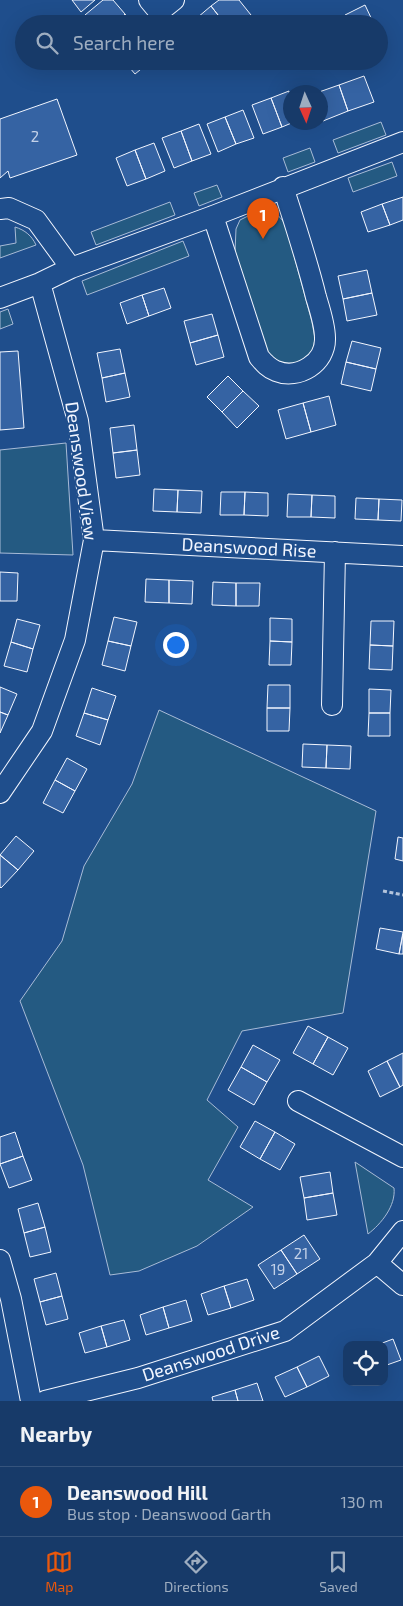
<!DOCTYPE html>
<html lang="en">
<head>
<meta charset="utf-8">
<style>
  :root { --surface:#173a69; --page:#244571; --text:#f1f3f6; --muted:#9eadc0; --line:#36547d; --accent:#ea580c }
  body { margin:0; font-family:"Exo 2",sans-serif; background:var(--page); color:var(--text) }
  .controls { position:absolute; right:15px; bottom:15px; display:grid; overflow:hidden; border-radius:10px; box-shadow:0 5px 20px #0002 }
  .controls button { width:45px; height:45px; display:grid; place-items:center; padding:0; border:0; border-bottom:1px solid var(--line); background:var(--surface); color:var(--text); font:25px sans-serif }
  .compass { position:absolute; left:283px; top:85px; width:45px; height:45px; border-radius:50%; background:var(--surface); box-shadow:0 5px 20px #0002; rotate:177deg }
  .you { position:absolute; left:175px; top:644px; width:18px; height:18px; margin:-12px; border:4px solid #fff; border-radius:50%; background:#1a73e8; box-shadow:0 0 0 8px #1a73e833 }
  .badge { display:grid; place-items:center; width:32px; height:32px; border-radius:50%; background:var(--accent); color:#fff; font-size:16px; font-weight:700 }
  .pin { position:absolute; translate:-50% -41px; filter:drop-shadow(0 1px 2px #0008) }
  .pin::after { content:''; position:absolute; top:26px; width:18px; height:15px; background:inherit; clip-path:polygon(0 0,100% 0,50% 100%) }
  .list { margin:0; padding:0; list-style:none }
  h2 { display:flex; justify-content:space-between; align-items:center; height:65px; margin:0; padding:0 20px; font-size:21px }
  h2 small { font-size:16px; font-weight:400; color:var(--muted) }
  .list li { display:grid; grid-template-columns:32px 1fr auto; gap:15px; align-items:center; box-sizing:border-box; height:70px; padding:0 20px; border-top:1px solid var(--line) }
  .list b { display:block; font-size:19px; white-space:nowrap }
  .list p { margin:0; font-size:16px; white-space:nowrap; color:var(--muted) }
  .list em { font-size:16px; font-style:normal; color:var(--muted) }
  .icon { flex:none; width:28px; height:28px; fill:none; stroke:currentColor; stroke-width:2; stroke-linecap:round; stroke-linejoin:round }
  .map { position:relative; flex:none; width:403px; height:1401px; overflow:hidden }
  .search { position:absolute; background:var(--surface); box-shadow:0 5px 20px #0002; left:15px; right:15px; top:15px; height:55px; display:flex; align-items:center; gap:12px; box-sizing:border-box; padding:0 18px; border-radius:28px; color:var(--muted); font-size:19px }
  .sheet { height:135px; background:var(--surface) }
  nav { display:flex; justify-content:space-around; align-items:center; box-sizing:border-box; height:70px; border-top:1px solid var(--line); background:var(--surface); font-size:14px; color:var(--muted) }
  nav a { display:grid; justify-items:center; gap:2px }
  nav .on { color:var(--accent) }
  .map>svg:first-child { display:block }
  .green { fill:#245a82; stroke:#a8bbd7 }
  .building { fill:#3563a3; stroke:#f2f6ff }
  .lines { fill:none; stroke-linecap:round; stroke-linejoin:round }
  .minor-casing { stroke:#f2f6ff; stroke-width:22 }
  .path { stroke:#b3c4dc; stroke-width:3; stroke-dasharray:4 2.5; stroke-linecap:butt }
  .minor { stroke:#1f4e8c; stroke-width:20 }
  .labels { text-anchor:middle; stroke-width:4; stroke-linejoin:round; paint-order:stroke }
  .number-label { font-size:15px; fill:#c3d1e8 }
  .street-label { font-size:18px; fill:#f2f6ff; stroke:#1f4e8c }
</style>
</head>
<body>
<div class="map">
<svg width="403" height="1401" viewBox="0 0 403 1401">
  <rect width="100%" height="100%" fill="#1f4e8c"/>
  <path class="green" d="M 381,122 L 386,135 L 338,153 L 333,140 Z
    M 310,148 L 315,162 L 288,172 L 283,158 Z
    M 392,162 L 397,176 L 353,192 L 348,178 Z
    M 217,185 L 222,197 L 199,206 L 194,193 Z
    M 170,202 L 175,215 L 96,245 L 91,232 Z
    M 267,212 C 277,213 281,217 286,226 L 312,322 L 315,339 L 313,349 L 306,360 C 283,367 281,367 265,350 L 235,252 L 236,229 L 240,220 L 250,215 Z
    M 15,227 C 25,230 32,236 36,245 L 0,258 L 0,246 L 16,243 Z
    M 183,241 L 189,256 L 87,295 L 82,281 Z
    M 8,309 L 13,324 L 0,329 L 0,312 Z
    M 66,443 L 73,555 L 0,553 L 0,450 Z
    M 159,710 L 376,811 L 343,1013 L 242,1031 L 207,1100 L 238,1127 L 208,1180 L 253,1207 L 197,1246 L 139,1271 L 110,1275 L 83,1165 L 20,1001 L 62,941 L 84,866 L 132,784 Z
    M 355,1162 L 394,1188 C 396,1206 381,1224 368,1234 Z"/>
  <path class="building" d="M 72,0 L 95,0 L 81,12 Z
    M 103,0 L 113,0 L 125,14 L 115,24 L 92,24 L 85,15 Z
    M 219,0 L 239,0 L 251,15 L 241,24 L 225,24 L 211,6 Z
    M 365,5 L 374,24 L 350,24 L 345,15 Z
    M 211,6 L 225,24 L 192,24 L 191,23 Z
    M 125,14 L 133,24 L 115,24 Z
    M 379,34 L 386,47 L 379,50 Z
    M 124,61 L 151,61 L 135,74 Z
    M 364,76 L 374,102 L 348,111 L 339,85 Z
    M 339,85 L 348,111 L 323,121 L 320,114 L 320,92 L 319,92 Z
    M 289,91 L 290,122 L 294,122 L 282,127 L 271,98 Z
    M 271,98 L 282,127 L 263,134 L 252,105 Z
    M 57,99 L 77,155 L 10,178 L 8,171 L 0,178 L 0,119 Z
    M 243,110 L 254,138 L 236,144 L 225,117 Z
    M 225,117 L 236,144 L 218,152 L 207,124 Z
    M 199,124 L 211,154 L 192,161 L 181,131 Z
    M 181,131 L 192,161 L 174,168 L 162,138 Z
    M 154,143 L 165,171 L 146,179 L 135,150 Z
    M 135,150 L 146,179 L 127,186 L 116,158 Z
    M 403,197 L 403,220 L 390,225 L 382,204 Z
    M 382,204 L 390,225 L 368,232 L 361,212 Z
    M 367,270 L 372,293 L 343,299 L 338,276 Z
    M 164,288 L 171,308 L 149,316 L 142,295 Z
    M 372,293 L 377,315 L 347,321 L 343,299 Z
    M 142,295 L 149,316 L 127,324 L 120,303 Z
    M 212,314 L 218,335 L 190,343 L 184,321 Z
    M 218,335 L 224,357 L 196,365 L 190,343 Z
    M 352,341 L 381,348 L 376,369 L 346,362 Z
    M 120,349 L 125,373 L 102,378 L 97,353 Z
    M 18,351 L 24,428 L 0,430 L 0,352 Z
    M 346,362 L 376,369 L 371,391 L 341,384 Z
    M 125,373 L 130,397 L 106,402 L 102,378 Z
    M 228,376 L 243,391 L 222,412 L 207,397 Z
    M 243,391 L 259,406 L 237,428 L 222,412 Z
    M 329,396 L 336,425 L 311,432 L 303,403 Z
    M 303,403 L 311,432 L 286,439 L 278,410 Z
    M 134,425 L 137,450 L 113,453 L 110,428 Z
    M 137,450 L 140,475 L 116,478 L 113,453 Z
    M 154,489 L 178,490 L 177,512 L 153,511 Z
    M 178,490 L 202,491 L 201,513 L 177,512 Z
    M 221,492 L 245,492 L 244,515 L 220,515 Z
    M 245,492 L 268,493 L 268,516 L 244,515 Z
    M 288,494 L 312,495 L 311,517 L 287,517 Z
    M 312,495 L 335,496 L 335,518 L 311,517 Z
    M 356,498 L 379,499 L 378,520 L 355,519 Z
    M 379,499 L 402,500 L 401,521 L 378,520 Z
    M 0,572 L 18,573 L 17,601 L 0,601 Z
    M 146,579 L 169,580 L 169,603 L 145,602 Z
    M 169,580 L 193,581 L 192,604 L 169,603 Z
    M 213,582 L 236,583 L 236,606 L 212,605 Z
    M 236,583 L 260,583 L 259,606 L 236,606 Z
    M 114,617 L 137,622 L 131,646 L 108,641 Z
    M 270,618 L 292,619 L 292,642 L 270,641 Z
    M 17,619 L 40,625 L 33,649 L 11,642 Z
    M 371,621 L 394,621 L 393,646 L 370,645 Z
    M 108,641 L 131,646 L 125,671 L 102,665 Z
    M 270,641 L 292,642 L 291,665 L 269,665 Z
    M 11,642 L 33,649 L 27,672 L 4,666 Z
    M 370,645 L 393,646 L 392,670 L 369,669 Z
    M 268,685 L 290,685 L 290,708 L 267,708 Z
    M 0,687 L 17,694 L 8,715 L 0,712 Z
    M 92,688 L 116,696 L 108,720 L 84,713 Z
    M 369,689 L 391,690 L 390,713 L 369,713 Z
    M 267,708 L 290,708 L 289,731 L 267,731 Z
    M 0,712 L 8,715 L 0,733 Z
    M 84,713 L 108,720 L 100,745 L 76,736 Z
    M 369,713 L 390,713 L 390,736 L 368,736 Z
    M 303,744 L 327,745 L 326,768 L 302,767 Z
    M 327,745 L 351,746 L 350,769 L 326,768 Z
    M 67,758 L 87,769 L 75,791 L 55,780 Z
    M 55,780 L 75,791 L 63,813 L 43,803 Z
    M 16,836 L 34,851 L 18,870 L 0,855 Z
    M 398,837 L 403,838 L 403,861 L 395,859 Z
    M 0,855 L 18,870 L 1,888 L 0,887 Z
    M 380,928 L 403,932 L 399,954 L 376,949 Z
    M 403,934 L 403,954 L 399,954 Z
    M 308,1026 L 328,1037 L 313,1064 L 293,1053 Z
    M 328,1037 L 348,1048 L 333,1075 L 313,1064 Z
    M 253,1045 L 280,1060 L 267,1082 L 241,1067 Z
    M 403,1053 L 403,1085 L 400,1087 L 387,1061 Z
    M 387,1061 L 400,1087 L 380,1097 L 368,1071 Z
    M 241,1067 L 267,1082 L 254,1105 L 228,1090 Z
    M 255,1121 L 275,1132 L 260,1159 L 240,1147 Z
    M 15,1132 L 23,1156 L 0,1164 L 0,1137 Z
    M 275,1132 L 295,1144 L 280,1170 L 260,1159 Z
    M 23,1156 L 32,1180 L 9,1188 L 0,1164 Z
    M 330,1172 L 333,1193 L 304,1198 L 300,1177 Z
    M 333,1193 L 337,1215 L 307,1220 L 304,1198 Z
    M 38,1203 L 45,1227 L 24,1233 L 18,1209 Z
    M 45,1227 L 51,1252 L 30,1257 L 24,1233 Z
    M 304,1235 L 320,1259 L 297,1274 L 281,1250 Z
    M 281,1250 L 297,1274 L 274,1289 L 258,1265 Z
    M 56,1273 L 62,1296 L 40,1302 L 34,1279 Z
    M 247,1279 L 254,1300 L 231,1308 L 224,1286 Z
    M 224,1286 L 231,1308 L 208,1315 L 201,1294 Z
    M 62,1296 L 68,1319 L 46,1325 L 40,1302 Z
    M 186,1300 L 192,1321 L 169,1328 L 163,1307 Z
    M 163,1307 L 169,1328 L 146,1335 L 140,1315 Z
    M 124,1320 L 130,1340 L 107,1347 L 101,1326 Z
    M 101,1326 L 107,1347 L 85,1353 L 79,1333 Z
    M 393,1339 L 401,1360 L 384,1366 L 384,1345 L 377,1345 Z
    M 319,1356 L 329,1376 L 307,1387 L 297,1367 Z
    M 297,1367 L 307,1387 L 285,1397 L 275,1377 Z
    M 257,1383 L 263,1401 L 238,1401 L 235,1390 Z
    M 235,1390 L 238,1401 L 213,1401 L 212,1397 Z"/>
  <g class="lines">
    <defs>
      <path id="minor" d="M 149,0 L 159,12 L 174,0
        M 0,209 L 9,208 L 36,220 L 71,268
        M 213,216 L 259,357 C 264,363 268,368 276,371 C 298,380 326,363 325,338 C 325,325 320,310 316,297 C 307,260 295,224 283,187
        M 0,298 L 40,283 L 71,268 L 213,216 L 403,142
        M 94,540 L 403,556
        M 332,705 L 335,552
        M 0,793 L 42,731 L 75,640 L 94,540 L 78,421 L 40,283
        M 298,1101 L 403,1157
        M 0,1260 L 11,1299 L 31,1401
        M 377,1263 L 403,1285
        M 45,1401 L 138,1378 L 285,1331 L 377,1263 L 403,1231"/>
    </defs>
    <use href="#minor" class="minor-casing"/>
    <path class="path" d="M 383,891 L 403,895"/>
    <use href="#minor" class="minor"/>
  </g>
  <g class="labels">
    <g class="number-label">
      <text x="35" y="142">2</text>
      <text x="301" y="1259">21</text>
      <text x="278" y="1275">19</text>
    </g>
    <g class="street-label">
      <text transform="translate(81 471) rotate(82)" y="6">Deanswood View</text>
      <text transform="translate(249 548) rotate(3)" y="6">Deanswood Rise</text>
      <text transform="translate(211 1354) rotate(-18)" y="6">Deanswood Drive</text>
    </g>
  </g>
</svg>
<div class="controls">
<button><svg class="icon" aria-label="locate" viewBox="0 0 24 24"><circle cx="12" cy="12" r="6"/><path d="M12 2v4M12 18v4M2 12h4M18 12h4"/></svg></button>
</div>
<svg class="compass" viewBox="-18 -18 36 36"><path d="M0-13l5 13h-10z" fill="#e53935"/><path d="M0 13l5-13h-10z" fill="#9eadc0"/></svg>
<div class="you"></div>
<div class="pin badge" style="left:263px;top:239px">1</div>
<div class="search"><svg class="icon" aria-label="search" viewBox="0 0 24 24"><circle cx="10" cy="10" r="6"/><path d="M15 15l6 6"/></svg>Search here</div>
</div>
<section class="sheet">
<h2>Nearby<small></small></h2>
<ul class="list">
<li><span class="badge">1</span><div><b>Deanswood Hill</b><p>Bus stop · Deanswood Garth</p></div><em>130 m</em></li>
</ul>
</section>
<nav>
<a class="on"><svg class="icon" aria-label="map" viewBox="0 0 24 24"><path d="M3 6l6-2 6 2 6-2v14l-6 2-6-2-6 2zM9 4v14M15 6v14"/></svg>Map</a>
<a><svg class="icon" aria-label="directions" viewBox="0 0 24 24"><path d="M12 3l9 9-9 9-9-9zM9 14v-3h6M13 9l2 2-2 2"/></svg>Directions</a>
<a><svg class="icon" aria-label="saved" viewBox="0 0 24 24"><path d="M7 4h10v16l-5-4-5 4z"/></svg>Saved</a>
</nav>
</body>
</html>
